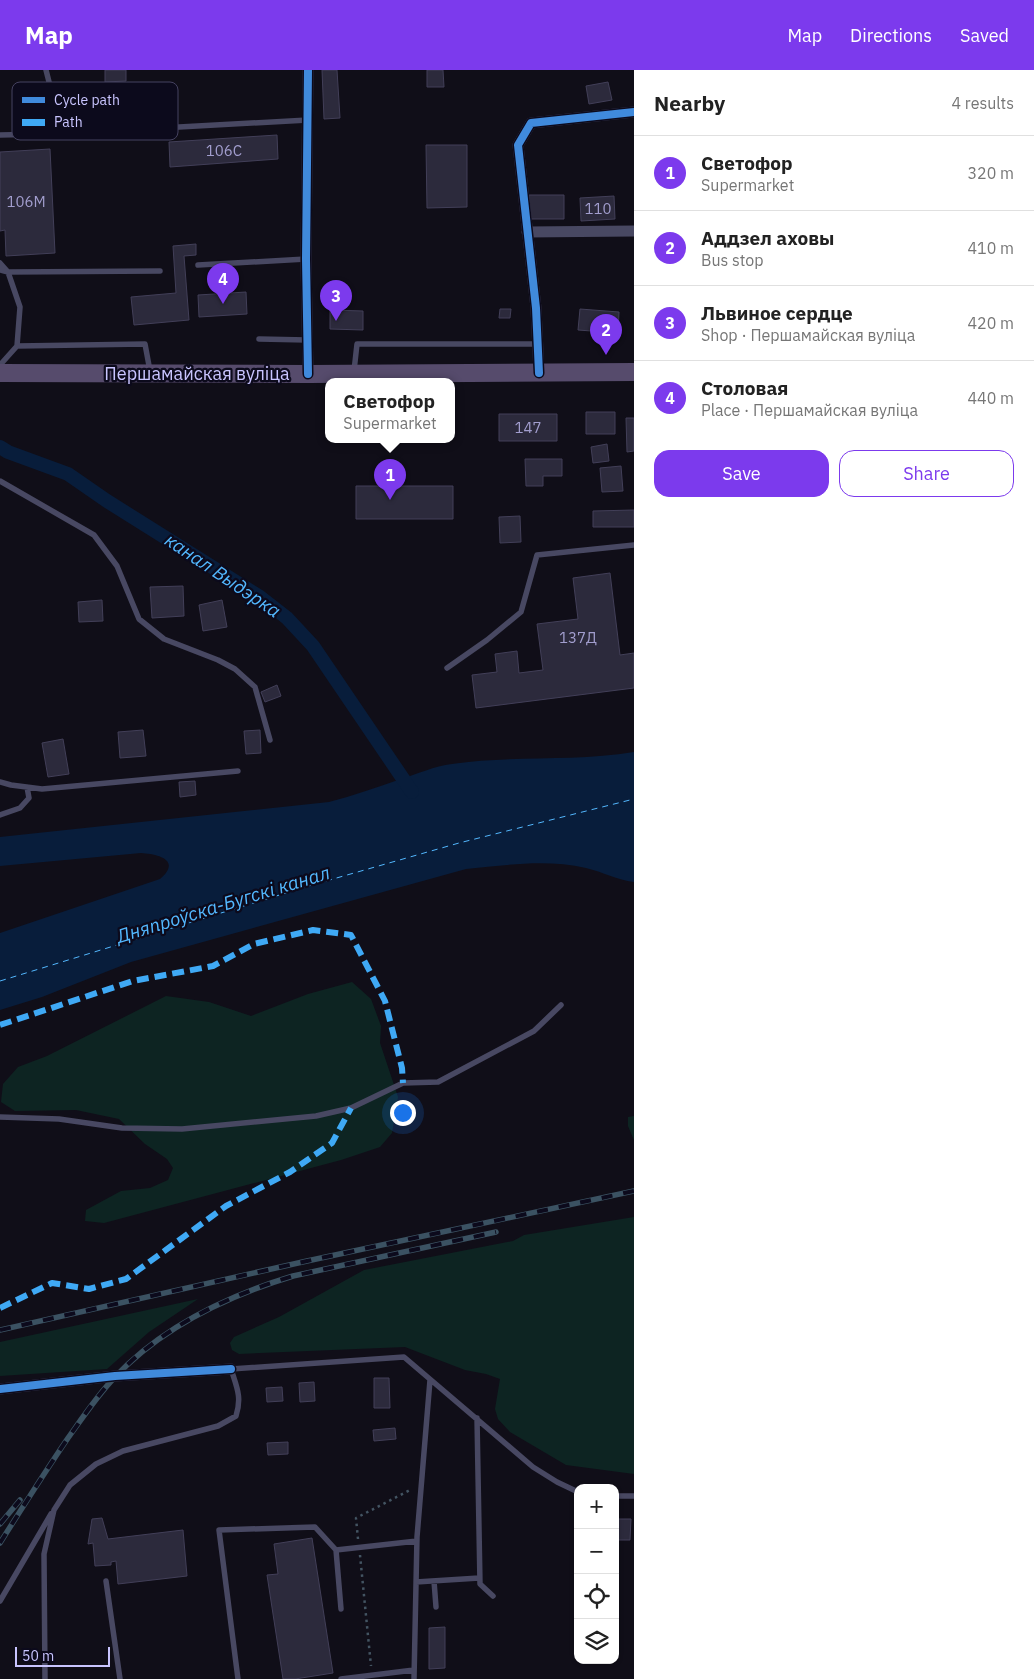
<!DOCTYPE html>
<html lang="en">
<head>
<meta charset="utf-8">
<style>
  :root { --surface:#fff; --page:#f6f6f6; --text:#222; --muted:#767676; --line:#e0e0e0; --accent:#7c3aed }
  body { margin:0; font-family:"IBM Plex Sans",sans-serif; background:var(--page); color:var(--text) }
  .controls { position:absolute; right:15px; bottom:15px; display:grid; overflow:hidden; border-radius:10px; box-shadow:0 1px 4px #0004 }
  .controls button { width:45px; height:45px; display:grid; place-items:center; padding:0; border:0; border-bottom:1px solid var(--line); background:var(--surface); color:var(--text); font:25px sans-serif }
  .scale { position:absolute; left:15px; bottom:12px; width:95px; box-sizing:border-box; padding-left:5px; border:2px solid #c9c5ff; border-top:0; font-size:14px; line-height:18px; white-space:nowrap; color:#c9c5ff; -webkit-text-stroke:4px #0c0a1c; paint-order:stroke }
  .you { position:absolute; left:402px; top:1042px; width:18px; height:18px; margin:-12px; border:4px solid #fff; border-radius:50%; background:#1a73e8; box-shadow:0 0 0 8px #1a73e833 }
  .badge { display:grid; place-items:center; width:32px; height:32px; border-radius:50%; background:var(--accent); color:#fff; font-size:16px; font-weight:700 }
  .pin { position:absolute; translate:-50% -41px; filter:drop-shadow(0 1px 2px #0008) }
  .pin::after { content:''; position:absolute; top:26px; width:18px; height:15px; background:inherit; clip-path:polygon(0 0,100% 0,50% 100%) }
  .popup { position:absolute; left:325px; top:308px; width:130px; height:65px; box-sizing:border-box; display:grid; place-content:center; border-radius:10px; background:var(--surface); filter:drop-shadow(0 1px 4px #0005); font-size:16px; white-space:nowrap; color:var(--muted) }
  .popup b { font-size:19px; color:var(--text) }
  .popup::after { content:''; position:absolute; left:50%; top:100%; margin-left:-10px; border:10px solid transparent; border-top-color:var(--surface) }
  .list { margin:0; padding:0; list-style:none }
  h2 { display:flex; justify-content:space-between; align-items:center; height:65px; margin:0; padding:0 20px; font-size:21px }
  h2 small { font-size:16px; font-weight:400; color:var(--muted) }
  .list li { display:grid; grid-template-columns:32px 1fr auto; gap:15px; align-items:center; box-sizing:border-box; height:75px; padding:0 20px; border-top:1px solid var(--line) }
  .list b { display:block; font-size:19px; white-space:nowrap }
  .list p { margin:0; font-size:16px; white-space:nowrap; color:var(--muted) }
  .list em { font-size:16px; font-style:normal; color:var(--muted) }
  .actions { display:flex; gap:10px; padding:15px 20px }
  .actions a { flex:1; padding:11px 0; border:1px solid var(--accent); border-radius:15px; text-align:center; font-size:18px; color:var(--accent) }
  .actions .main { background:var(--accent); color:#fff }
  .icon { flex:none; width:28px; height:28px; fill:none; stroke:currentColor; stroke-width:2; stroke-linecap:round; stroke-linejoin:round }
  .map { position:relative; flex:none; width:634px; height:1609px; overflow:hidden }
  header { display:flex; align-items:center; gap:30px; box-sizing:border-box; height:70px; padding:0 25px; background:var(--accent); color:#fff }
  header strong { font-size:24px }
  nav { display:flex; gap:28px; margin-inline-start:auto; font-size:18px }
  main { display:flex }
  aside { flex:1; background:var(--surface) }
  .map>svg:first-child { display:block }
  .green { fill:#0d2422 }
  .water { fill:#081d3b }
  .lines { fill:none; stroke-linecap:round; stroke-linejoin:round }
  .canal { stroke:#081d3b; stroke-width:14 }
  .ferry { stroke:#53b8ff; stroke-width:1; stroke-dasharray:6 5; stroke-linecap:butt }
  .building { fill:#2c2a3c; stroke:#423f58 }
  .path { stroke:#435462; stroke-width:2.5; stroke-dasharray:2.5 4; stroke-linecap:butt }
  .service { stroke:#484862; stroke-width:5.5 }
  .minor { stroke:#484862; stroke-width:11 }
  .primary { stroke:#564b6c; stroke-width:18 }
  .rail-casing { stroke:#3b5262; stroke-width:5.5 }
  .rail { stroke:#0c0a1c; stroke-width:4; stroke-dasharray:11; stroke-linecap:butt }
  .quiet { stroke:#3fa9f5; stroke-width:6; stroke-dasharray:12 6; stroke-linecap:butt }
  .cycleway-casing { stroke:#0c0a1c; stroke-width:11 }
  .cycleway { stroke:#408adc; stroke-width:8 }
  .labels { text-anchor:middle; stroke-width:4.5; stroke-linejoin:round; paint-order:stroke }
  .number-label { font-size:15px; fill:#a29ece }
  .street-label { font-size:18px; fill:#c9c5ff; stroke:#0c0a1c }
  .water-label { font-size:19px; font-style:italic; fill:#53b8ff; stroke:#0c0a1c }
  .key { fill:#0c0a1c; stroke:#454260; stroke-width:1 }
  .key-label { font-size:14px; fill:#c9c5ff }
</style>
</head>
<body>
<header>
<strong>Map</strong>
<nav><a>Map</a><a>Directions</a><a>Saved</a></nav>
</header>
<main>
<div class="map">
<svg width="634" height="1609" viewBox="0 0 634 1609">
  <rect width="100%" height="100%" fill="#100e18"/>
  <path class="green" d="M 352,912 L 371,929 L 381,956 L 380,973 L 398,1027 L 392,1063 L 380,1077 L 341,1090 L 104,1153 L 85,1151 L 86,1140 L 121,1121 L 150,1118 L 168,1110 L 173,1098 L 167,1089 L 145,1074 L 119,1049 L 76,1040 L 15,1041 L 1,1032 L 3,1014 L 18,997 L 47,986 L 166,926 L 209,932 L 251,946 L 308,924 Z
    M 634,1046 L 634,1070 L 628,1056 L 628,1047 Z
    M 634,1147 L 634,1404 L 566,1395 L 510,1362 L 498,1349 L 495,1339 L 500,1309 L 486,1304 L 465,1300 L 405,1277 L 239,1284 L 232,1280 L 230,1273 L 234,1267 L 279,1247 L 364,1200 L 513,1171 L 524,1165 Z
    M 198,1229 L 149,1262 L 107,1299 L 0,1306 L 0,1272 Z"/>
  <path class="water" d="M 634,682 L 634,812 C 617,810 603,802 586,798 C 547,789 506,795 466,799 L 131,892 L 42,927 L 0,940 L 0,863 L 160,809 C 182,790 158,784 141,783 L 0,796 L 0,767 L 329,732 C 353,726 377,717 401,709 C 418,704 434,696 452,694 C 512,685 574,692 634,682 Z"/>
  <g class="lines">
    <path class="canal" d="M 0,377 L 8,382 L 68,404 L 107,431 L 260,527 L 287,548 L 313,576 L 412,722"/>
    <path class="ferry" d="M 0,911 L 312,815 L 459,773 L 634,729"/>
  </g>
  <path class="building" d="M 105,0 L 126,0 L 126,11 L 105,12 Z
    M 322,0 L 337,0 L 340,48 L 324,49 Z
    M 427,0 L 443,0 L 444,17 L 427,17 Z
    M 608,12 L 612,30 L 589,34 L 586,16 Z
    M 277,65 L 278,89 L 170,97 L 169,72 Z
    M 426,75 L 467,75 L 467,137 L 427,138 Z
    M 50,79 L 55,183 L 6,186 L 5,160 L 0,161 L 0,82 Z
    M 529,125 L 564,125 L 564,149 L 530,149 Z
    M 614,126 L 615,149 L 581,151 L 580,128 Z
    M 196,174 L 196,185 L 184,186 L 189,250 L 134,255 L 131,227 L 176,223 L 173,176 Z
    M 246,222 L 247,244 L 199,247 L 198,225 Z
    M 500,239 L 511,239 L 510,248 L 499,248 Z
    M 580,239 L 619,242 L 618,263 L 578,260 Z
    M 330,240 L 363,241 L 363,260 L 330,259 Z
    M 586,342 L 615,342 L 615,364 L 586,364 Z
    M 499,344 L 557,344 L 557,371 L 499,371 Z
    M 626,348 L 634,348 L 634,381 L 627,382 Z
    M 607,374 L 609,391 L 593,393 L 591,377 Z
    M 525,389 L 562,389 L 562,406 L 543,406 L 543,416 L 526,416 Z
    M 621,396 L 623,421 L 602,422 L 600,398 Z
    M 356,416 L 453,416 L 453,449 L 356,449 Z
    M 634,440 L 634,457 L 593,457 L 593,441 Z
    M 520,446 L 521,472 L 500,473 L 499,447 Z
    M 610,503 L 620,585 L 634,583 L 634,618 L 476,638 L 472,605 L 497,602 L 495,584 L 517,581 L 519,603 L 543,600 L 537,554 L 578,549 L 573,508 Z
    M 183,516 L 184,546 L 152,548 L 150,517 Z
    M 102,530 L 103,551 L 79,552 L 78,532 Z
    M 222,530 L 227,557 L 203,561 L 199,535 Z
    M 277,615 L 281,626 L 265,632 L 261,622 Z
    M 143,660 L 146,686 L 120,688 L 118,662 Z
    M 260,660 L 261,683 L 246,684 L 244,661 Z
    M 63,669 L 69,704 L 48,707 L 42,673 Z
    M 195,711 L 196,725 L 180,727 L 179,712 Z
    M 374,1308 L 389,1308 L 390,1338 L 374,1338 Z
    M 314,1312 L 315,1331 L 300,1332 L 299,1313 Z
    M 282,1317 L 283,1331 L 267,1332 L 266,1318 Z
    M 395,1358 L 396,1369 L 374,1371 L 373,1360 Z
    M 288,1372 L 288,1384 L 268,1385 L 267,1373 Z
    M 102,1448 L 108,1469 L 183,1460 L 187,1506 L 118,1514 L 116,1491 L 111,1492 L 111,1495 L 95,1496 L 93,1473 L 88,1474 L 92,1449 Z
    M 615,1449 L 631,1449 L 630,1470 L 615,1470 Z
    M 312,1468 L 333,1603 L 295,1609 L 283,1609 L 267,1505 L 278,1504 L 274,1474 Z
    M 445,1557 L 445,1598 L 429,1599 L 429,1558 Z"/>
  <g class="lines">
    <path class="path" d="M 358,1469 L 356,1448 L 412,1419
      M 360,1485 L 371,1596"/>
    <path class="service" d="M 46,0 L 62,63
      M 0,65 L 133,62 L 161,58 L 308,50
      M 0,193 L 8,202 L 20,237 L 17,276
      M 198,195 L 306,189
      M 0,200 L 8,202 L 160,201
      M 259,269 L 307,270
      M 0,295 L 17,276 L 145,274 L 150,301
      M 354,301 L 357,274 L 538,274
      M 0,411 L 94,465 L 117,496 L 139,549 L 164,569 L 218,590 L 235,599 L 255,617 L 270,670
      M 447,598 L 487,570 L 521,542 L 537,485 L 634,475
      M 0,712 L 11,715 L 42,719 L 238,701
      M 0,745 L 20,738 L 29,728 L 27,717
      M 0,1047 L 59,1049 L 122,1058 L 182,1059 L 316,1046 L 351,1038 L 403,1013 L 438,1012 L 534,961 L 561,935
      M 477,1348 L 480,1514 L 493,1526
      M 615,1426 L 634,1426
      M 106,1511 L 120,1609
      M 434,1511 L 436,1537
      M 416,1512 L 479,1508
      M 0,1531 L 51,1444
      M 341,1539 L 336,1480 L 417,1471
      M 45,1609 L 44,1484 L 54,1440 L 70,1415 L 96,1394 L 123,1381 L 218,1356 L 236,1346 C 242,1327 237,1318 231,1299 L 404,1287 L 533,1397 L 557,1412 L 578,1422
      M 238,1609 L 219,1460 L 315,1457 L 336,1480
      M 341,1609 L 414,1600
      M 414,1609 L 417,1467 L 430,1310"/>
    <path class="minor" d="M 308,0 L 306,189 L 308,304
      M 527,162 L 634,161
      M 539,303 L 536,238 L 518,75 L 531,53 L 634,42
      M 0,1319 L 115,1306 L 231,1299"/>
    <path class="primary" d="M 0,303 L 308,304 L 634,302"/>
    <defs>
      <path id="rail" d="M 0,1260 L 307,1191 L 634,1121
        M 0,1454 L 20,1430
        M 0,1473 C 22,1438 45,1402 68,1368 C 83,1347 97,1326 114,1308 C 162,1257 227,1226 293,1206 L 496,1162"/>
    </defs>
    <use href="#rail" class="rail-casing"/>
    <use href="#rail" class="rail"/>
    <path class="quiet" d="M 0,955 L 133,911 L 213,896 L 254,874 L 313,860 L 351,865 L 385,931 L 402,998 L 403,1013
      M 0,1238 L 52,1213 L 89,1219 L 126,1209 L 226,1136 L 290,1102 L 332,1073 L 351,1038"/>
    <defs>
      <path id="cycleway" d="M 308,0 L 306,189 L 308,304
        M 539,303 L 536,238 L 518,75 L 531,53 L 634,42
        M 0,1319 L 115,1306 L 231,1299"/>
    </defs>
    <use href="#cycleway" class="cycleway-casing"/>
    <use href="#cycleway" class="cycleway"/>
  </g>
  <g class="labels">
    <g class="number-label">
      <text x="224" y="86">106С</text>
      <text x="26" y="137">106М</text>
      <text x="598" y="144">110</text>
      <text x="528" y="363">147</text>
      <text x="578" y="573">137Д</text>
    </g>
    <g class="street-label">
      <text x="197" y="310">Першамайская вуліца</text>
    </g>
    <g class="water-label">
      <text transform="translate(223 505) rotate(34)" y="7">канал Выдэрка</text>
      <text transform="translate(223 834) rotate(-17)" y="7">Дняпроўска-Бугскі канал</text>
    </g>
  </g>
  <rect x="12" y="12" width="166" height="58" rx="8" class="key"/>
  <rect x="22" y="27" width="23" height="6" fill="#408adc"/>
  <rect x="22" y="49" width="23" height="7" fill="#3fa9f5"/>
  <g class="key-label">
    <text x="54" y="35">Cycle path</text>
    <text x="54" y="57">Path</text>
  </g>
</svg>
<div class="controls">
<button>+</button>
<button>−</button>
<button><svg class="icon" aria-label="locate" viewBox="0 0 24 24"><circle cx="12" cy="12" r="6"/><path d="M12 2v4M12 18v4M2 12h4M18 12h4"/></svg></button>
<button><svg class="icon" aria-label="layers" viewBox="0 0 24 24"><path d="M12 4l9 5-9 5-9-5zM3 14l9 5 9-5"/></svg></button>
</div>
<div class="scale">50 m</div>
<div class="you"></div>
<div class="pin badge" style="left:390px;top:430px">1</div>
<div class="popup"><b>Светофор</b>Supermarket</div>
<div class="pin badge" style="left:606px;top:285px">2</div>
<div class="pin badge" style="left:336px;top:251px">3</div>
<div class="pin badge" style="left:223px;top:234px">4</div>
</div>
<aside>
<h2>Nearby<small>4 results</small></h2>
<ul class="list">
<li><span class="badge">1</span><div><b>Светофор</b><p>Supermarket</p></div><em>320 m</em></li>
<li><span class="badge">2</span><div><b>Аддзел аховы</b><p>Bus stop</p></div><em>410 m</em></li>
<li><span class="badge">3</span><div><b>Львиное сердце</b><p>Shop · Першамайская вуліца</p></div><em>420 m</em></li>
<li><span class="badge">4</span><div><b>Столовая</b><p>Place · Першамайская вуліца</p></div><em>440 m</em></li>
</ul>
<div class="actions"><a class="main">Save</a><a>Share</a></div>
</aside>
</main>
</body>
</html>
